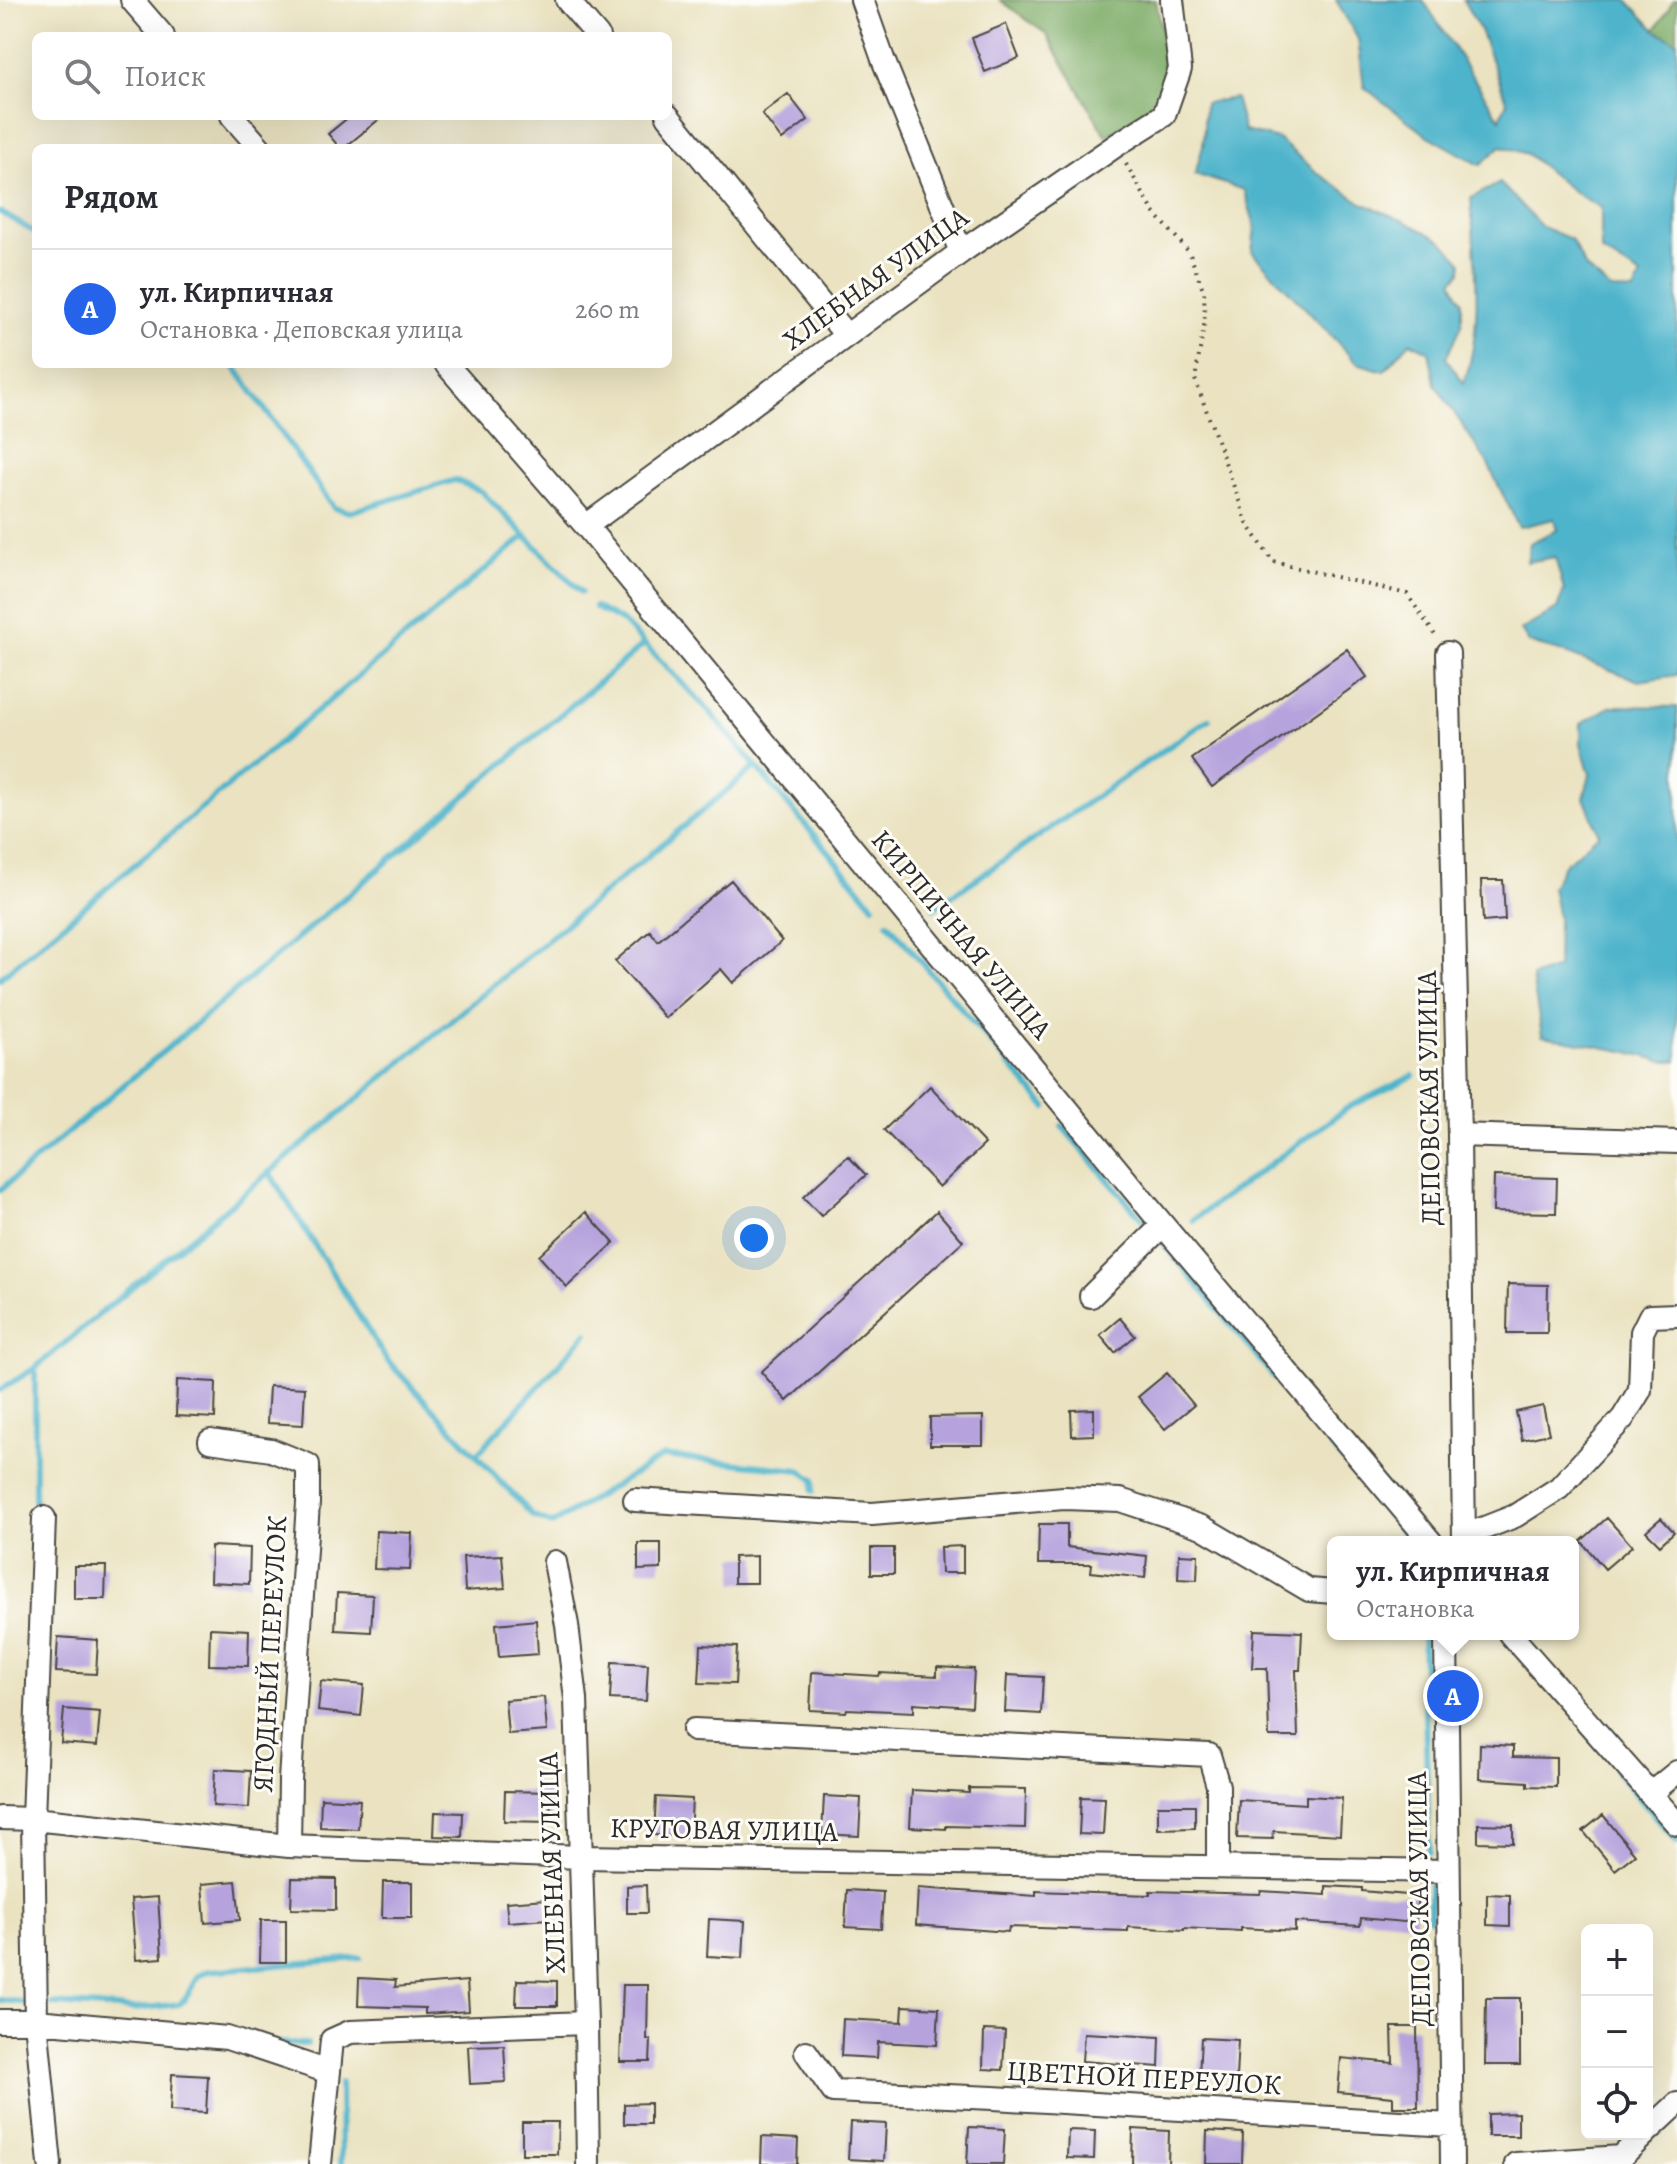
<!DOCTYPE html>
<html lang="ru">
<head>
<meta charset="utf-8">
<style>
  :root { --surface:#fff; --page:#f2f2f3; --text:#2b2b33; --muted:#7c7c81; --line:#e1e1e2; --accent:#2563eb }
  body { margin:0; font-family:Alegreya,serif; background:var(--page); color:var(--text) }
  .controls { position:absolute; right:24px; bottom:24px; display:grid; overflow:hidden; border-radius:12px; box-shadow:0 8px 32px #0002 }
  .controls button { width:72px; height:72px; display:grid; place-items:center; padding:0; border:0; border-bottom:2px solid var(--line); background:var(--surface); color:var(--text); font:40px sans-serif }
  .you { position:absolute; left:754px; top:1238px; width:28px; height:28px; margin:-20px; border:6px solid #fff; border-radius:50%; background:#1a73e8; box-shadow:0 0 0 12px #1a73e833 }
  .badge { display:grid; place-items:center; width:52px; height:52px; border-radius:50%; background:var(--accent); color:#fff; font-size:26px; font-weight:700 }
  .pin { position:absolute; translate:-50% -50%; border:4px solid #fff; box-shadow:0 2px 8px #0006 }
  .popup { position:absolute; left:1327px; top:1536px; width:252px; height:104px; box-sizing:border-box; display:grid; place-content:center; border-radius:12px; background:var(--surface); filter:drop-shadow(0 2px 6px #0005); font-size:26px; white-space:nowrap; color:var(--muted) }
  .popup b { font-size:30px; color:var(--text) }
  .popup::after { content:''; position:absolute; left:50%; top:100%; margin-left:-16px; border:16px solid transparent; border-top-color:var(--surface) }
  .list { margin:0; padding:0; list-style:none }
  h2 { display:flex; justify-content:space-between; align-items:center; height:104px; margin:0; padding:0 32px; font-size:34px }
  h2 small { font-size:26px; font-weight:400; color:var(--muted) }
  .list li { display:grid; grid-template-columns:52px 1fr auto; gap:24px; align-items:center; box-sizing:border-box; height:120px; padding:0 32px; border-top:2px solid var(--line) }
  .list b { display:block; font-size:30px; white-space:nowrap }
  .list p { margin:0; font-size:26px; white-space:nowrap; color:var(--muted) }
  .list em { font-size:26px; font-style:normal; color:var(--muted) }
  .icon { flex:none; width:44px; height:44px; fill:none; stroke:currentColor; stroke-width:2; stroke-linecap:round; stroke-linejoin:round }
  .map { position:relative; flex:none; width:1677px; height:2164px; overflow:hidden }
  .search { position:absolute; background:var(--surface); box-shadow:0 8px 32px #0002; left:32px; top:32px; width:640px; height:88px; display:flex; align-items:center; gap:20px; box-sizing:border-box; padding:0 28px; border-radius:12px; color:var(--muted); font-size:30px }
  .panel { position:absolute; background:var(--surface); box-shadow:0 8px 32px #0002; left:32px; top:144px; width:640px; height:224px; border-radius:12px }
  .map>svg:first-child { display:block }
  .forest { fill:#7aaa65; stroke:#526a48; stroke-width:2 }
  .water { fill:#4db4cb; stroke:#3c707b; stroke-width:2 }
  .lines { fill:none; stroke-linecap:round; stroke-linejoin:round }
  .stream { stroke:#4db4cb; stroke-width:6 }
  .building { fill:#b6a3dd }
  .minor-casing { stroke:#484641; stroke-width:26 }
  .path { stroke:#484641; stroke-width:4; stroke-dasharray:2 6; stroke-linecap:butt }
  .minor { stroke:#fff; stroke-width:22 }
  .labels { text-anchor:middle; stroke-width:6; stroke-linejoin:round; paint-order:stroke }
  .street-label { font-size:28px; fill:#2b2b2b; stroke:#fdfcf7 }
</style>
</head>
<body>
<div class="map">
<svg width="1677" height="2164" viewBox="0 0 1677 2164">
  <rect width="100%" height="100%" fill="#fdfcf7"/>
  <filter id="ink" filterUnits="userSpaceOnUse"><feTurbulence type="fractalNoise" baseFrequency=".0125" numOctaves="2"/><feDisplacementMap in="SourceGraphic" scale="16" xChannelSelector="R" yChannelSelector="G"/><feConvolveMatrix kernelMatrix="1 2 1 2 8 2 1 2 1" color-interpolation-filters="sRGB"/></filter>
  <filter id="wash" filterUnits="userSpaceOnUse"><feTurbulence type="fractalNoise" baseFrequency=".006" numOctaves="4" result="noise"/><feDisplacementMap in="SourceGraphic" scale="32" xChannelSelector="R" yChannelSelector="G"/><feGaussianBlur stdDeviation="1.8" result="paint"/><feColorMatrix in="noise" values="0 0 0 0 0 0 0 0 0 0 0 0 0 0 0 0 0 1.4 0 .05"/><feComposite in="paint" operator="in"/></filter>
  <g filter="url(#wash)">
    <rect width="100%" height="100%" fill="#eae2c0"/>
    <path class="forest" d="M 1000,0 L 1156,0 C 1160,26 1175,78 1157,99 C 1143,115 1124,125 1106,136 L 1046,34 Z
      M 1674,0 L 1677,0 L 1677,42 L 1655,30 Z"/>
    <path class="water" d="M 1336,0 L 1423,0 L 1500,119 L 1507,102 L 1480,30 L 1463,0 L 1627,0 L 1655,30 L 1677,42 L 1677,675 L 1639,681 L 1560,651 L 1529,643 L 1521,630 L 1557,609 L 1564,590 L 1555,557 L 1527,562 L 1530,543 L 1557,530 L 1554,519 L 1519,527 L 1487,462 L 1435,384 L 1429,351 L 1410,342 L 1384,371 L 1357,363 L 1252,252 L 1255,226 L 1244,190 L 1195,174 L 1203,146 L 1205,103 L 1235,98 L 1244,131 L 1278,139 L 1318,173 L 1362,203 L 1404,221 L 1441,240 L 1462,262 L 1461,272 L 1452,281 L 1462,301 L 1462,325 L 1446,358 L 1464,383 C 1485,324 1474,260 1471,198 L 1500,183 L 1542,227 L 1571,239 L 1586,268 L 1611,290 L 1634,291 L 1641,276 L 1601,251 L 1601,208 L 1574,192 L 1527,154 L 1501,146 L 1480,165 L 1425,134 L 1364,87 L 1358,39 Z
      M 1611,706 L 1677,707 L 1677,1061 L 1663,1061 L 1628,1052 L 1542,1036 L 1532,977 L 1557,968 L 1558,919 L 1552,887 L 1564,865 L 1599,834 L 1584,798 L 1590,774 L 1581,745 L 1581,724 Z"/>
    <g class="lines">
      <path class="stream" d="M 0,212 L 36,233
        M 233,364 L 334,508 L 350,512 L 455,480 L 481,491 L 581,592
        M 595,607 L 623,622 L 710,712 L 873,905
        M 934,908 L 1209,719
        M 888,923 L 1046,1107
        M 0,978 L 525,536
        M 1062,1126 L 1148,1226
        M 269,1172 L 386,1359 L 533,1516 L 552,1524 L 663,1456 L 800,1470 L 814,1480 L 813,1491
        M 0,1190 L 644,644
        M 1193,1220 L 1349,1107 L 1413,1076
        M 1158,1237 L 1411,1542
        M 0,1390 L 35,1368 L 756,766
        M 476,1455 L 587,1333
        M 35,1517 L 35,1368
        M 1423,1634 L 1429,1852
        M 1617,1772 L 1677,1842
        M 1430,1918 L 1430,1885
        M 0,2000 L 32,2003
        M 52,2004 L 135,2009 L 180,2004 L 187,1996 L 197,1977 L 208,1971 L 360,1958
        M 271,2043 L 307,2044
        M 340,2083 L 341,2164"/>
    </g>
    <g id="blocks">
      <path class="building" d="M 1006,24 L 1019,58 L 985,72 L 972,38 Z
        M 788,94 L 808,120 L 782,140 L 762,114 Z
        M 350,116 L 383,116 L 344,148 L 340,148 L 328,134 Z
        M 1347,649 L 1367,677 L 1212,787 L 1192,759 Z
        M 731,880 L 782,941 L 733,983 L 721,969 L 665,1018 L 615,961 L 650,931 L 658,941 Z
        M 1481,880 L 1503,880 L 1505,920 L 1483,922 Z
        M 930,1086 L 985,1144 L 939,1187 L 884,1130 Z
        M 848,1156 L 866,1175 L 821,1216 L 803,1197 Z
        M 1494,1176 L 1557,1178 L 1556,1213 L 1493,1212 Z
        M 937,1211 L 963,1241 L 787,1401 L 761,1372 Z
        M 586,1212 L 614,1243 L 567,1287 L 539,1256 Z
        M 1508,1284 L 1548,1285 L 1547,1333 L 1507,1333 Z
        M 1120,1318 L 1135,1336 L 1115,1353 L 1100,1335 Z
        M 1167,1373 L 1194,1405 L 1165,1429 L 1138,1397 Z
        M 177,1380 L 216,1382 L 215,1418 L 176,1416 Z
        M 269,1386 L 305,1388 L 303,1425 L 267,1423 Z
        M 1543,1406 L 1549,1434 L 1522,1440 L 1516,1412 Z
        M 1094,1409 L 1094,1435 L 1072,1436 L 1071,1410 Z
        M 983,1416 L 983,1445 L 930,1445 L 930,1417 Z
        M 1607,1518 L 1632,1546 L 1605,1569 L 1581,1541 Z
        M 1661,1518 L 1674,1532 L 1660,1545 L 1646,1531 Z
        M 1039,1524 L 1067,1524 L 1067,1547 L 1147,1556 L 1145,1578 L 1091,1572 L 1092,1564 L 1038,1564 Z
        M 376,1531 L 412,1533 L 410,1570 L 374,1569 Z
        M 638,1543 L 661,1543 L 661,1569 L 638,1570 Z
        M 211,1546 L 250,1548 L 249,1584 L 210,1582 Z
        M 963,1546 L 963,1573 L 941,1573 L 940,1547 Z
        M 871,1548 L 894,1548 L 894,1574 L 871,1574 Z
        M 1179,1554 L 1198,1555 L 1197,1580 L 1178,1579 Z
        M 502,1555 L 505,1588 L 465,1591 L 463,1557 Z
        M 757,1556 L 757,1583 L 734,1583 L 734,1557 Z
        M 74,1566 L 106,1566 L 105,1599 L 74,1599 Z
        M 337,1593 L 373,1595 L 371,1632 L 335,1630 Z
        M 536,1620 L 538,1654 L 499,1657 L 496,1624 Z
        M 210,1628 L 249,1630 L 248,1666 L 209,1665 Z
        M 1254,1630 L 1302,1632 L 1300,1670 L 1296,1670 L 1298,1737 L 1269,1737 L 1267,1668 L 1252,1668 Z
        M 58,1637 L 98,1640 L 96,1674 L 56,1672 Z
        M 701,1645 L 737,1647 L 735,1684 L 699,1683 Z
        M 612,1662 L 648,1664 L 646,1701 L 610,1699 Z
        M 937,1667 L 974,1669 L 972,1707 L 914,1703 L 914,1712 L 847,1709 L 846,1712 L 810,1710 L 812,1672 L 879,1676 L 880,1673 L 937,1676 Z
        M 1007,1675 L 1043,1677 L 1041,1714 L 1005,1712 Z
        M 321,1681 L 364,1685 L 361,1716 L 318,1711 Z
        M 544,1697 L 547,1731 L 508,1734 L 505,1700 Z
        M 64,1709 L 100,1712 L 97,1746 L 61,1743 Z
        M 1480,1744 L 1513,1746 L 1513,1757 L 1556,1758 L 1556,1787 L 1528,1786 L 1528,1782 L 1479,1779 Z
        M 215,1769 L 251,1771 L 249,1808 L 213,1806 Z
        M 969,1788 L 1026,1789 L 1025,1828 L 946,1826 L 946,1829 L 910,1827 L 912,1790 L 969,1793 Z
        M 505,1791 L 551,1792 L 550,1822 L 504,1821 Z
        M 824,1796 L 861,1798 L 859,1836 L 822,1834 Z
        M 1306,1796 L 1342,1798 L 1340,1835 L 1274,1831 L 1273,1839 L 1237,1838 L 1239,1800 L 1306,1804 Z
        M 656,1797 L 692,1799 L 690,1837 L 654,1835 Z
        M 1081,1797 L 1105,1798 L 1103,1835 L 1079,1834 Z
        M 321,1798 L 360,1800 L 358,1829 L 320,1827 Z
        M 1158,1805 L 1195,1805 L 1195,1828 L 1158,1829 Z
        M 435,1812 L 463,1813 L 462,1837 L 434,1836 Z
        M 1603,1815 L 1635,1854 L 1615,1870 L 1583,1831 Z
        M 1478,1824 L 1513,1825 L 1513,1843 L 1478,1842 Z
        M 292,1878 L 336,1879 L 336,1910 L 291,1909 Z
        M 236,1881 L 240,1920 L 205,1923 L 202,1884 Z
        M 383,1882 L 412,1882 L 412,1918 L 382,1918 Z
        M 646,1885 L 647,1913 L 627,1913 L 627,1886 Z
        M 1326,1886 L 1362,1888 L 1362,1891 L 1418,1896 L 1415,1923 L 1361,1918 L 1360,1926 L 1295,1922 L 1295,1931 L 1241,1928 L 1241,1931 L 1184,1928 L 1184,1930 L 1128,1927 L 1128,1931 L 1009,1927 L 1008,1932 L 916,1925 L 918,1888 L 1036,1896 L 1036,1891 L 1150,1895 L 1150,1891 L 1260,1894 L 1261,1891 L 1326,1895 Z
        M 847,1890 L 883,1892 L 881,1929 L 845,1927 Z
        M 1487,1894 L 1510,1895 L 1510,1926 L 1487,1925 Z
        M 158,1897 L 162,1958 L 136,1960 L 131,1899 Z
        M 546,1899 L 548,1919 L 508,1922 L 506,1902 Z
        M 709,1919 L 745,1921 L 743,1958 L 707,1956 Z
        M 261,1920 L 286,1920 L 286,1962 L 260,1962 Z
        M 359,1978 L 396,1980 L 395,1987 L 467,1981 L 469,2011 L 425,2014 L 425,2008 L 358,2006 Z
        M 517,1980 L 557,1981 L 557,2006 L 516,2006 Z
        M 623,1985 L 648,1985 L 647,2040 L 651,2040 L 650,2062 L 620,2062 Z
        M 1486,1998 L 1520,1998 L 1520,2065 L 1485,2065 Z
        M 903,2006 L 939,2008 L 937,2045 L 878,2042 L 877,2058 L 841,2056 L 843,2019 L 902,2022 Z
        M 1392,2027 L 1417,2027 L 1418,2107 L 1393,2107 L 1393,2097 L 1338,2092 L 1341,2058 L 1393,2063 Z
        M 984,2030 L 1005,2031 L 1003,2070 L 983,2069 Z
        M 1084,2033 L 1160,2037 L 1159,2067 L 1082,2061 Z
        M 1201,2038 L 1238,2040 L 1236,2078 L 1199,2076 Z
        M 504,2045 L 506,2082 L 470,2084 L 468,2046 Z
        M 172,2074 L 208,2076 L 206,2113 L 170,2111 Z
        M 650,2103 L 650,2124 L 624,2124 L 624,2104 Z
        M 1518,2113 L 1518,2136 L 1488,2136 L 1488,2114 Z
        M 522,2122 L 558,2122 L 557,2154 L 522,2154 Z
        M 850,2122 L 886,2124 L 884,2161 L 848,2159 Z
        M 969,2127 L 1005,2129 L 1003,2164 L 967,2164 Z
        M 1133,2129 L 1169,2131 L 1168,2164 L 1132,2164 Z
        M 1068,2130 L 1095,2131 L 1094,2159 L 1067,2158 Z
        M 1207,2131 L 1243,2133 L 1242,2164 L 1206,2164 Z
        M 762,2137 L 798,2139 L 797,2164 L 761,2164 Z"/>
    </g>
  </g>
  <g filter="url(#ink)">
    <use href="#blocks" fill-opacity="0" stroke="#484641" stroke-width="2"/>
    <g class="lines">
      <defs>
        <path id="minor" d="M 132,0 L 163,36
          M 567,0 L 598,36
          M 862,0 L 884,62 L 961,252
          M 232,116 L 260,148
          M 668,116 L 846,335
          M 446,364 L 586,526 L 1163,1225 L 1431,1542
          M 586,526 L 961,252 L 1118,144 L 1164,115 L 1180,69 L 1172,0
          M 1448,653 L 1459,1135 L 1464,1542
          M 1459,1135 L 1677,1142
          M 1091,1296 L 1163,1225
          M 210,1441 L 271,1450 L 308,1465 L 308,1503 L 290,1780 L 289,1846
          M 635,1500 L 872,1514 L 1064,1498 L 1120,1500 L 1202,1527 L 1309,1590 L 1333,1592
          M 44,1518 L 33,1819 L 36,2021 L 50,2164
          M 1464,1536 L 1515,1516 L 1559,1488 L 1623,1418 L 1640,1390 L 1642,1332 L 1650,1316 L 1677,1315
          M 555,1562 L 567,1625 L 576,1699 L 586,2023 L 588,2164
          M 1446,1634 L 1452,2164
          M 1510,1634 L 1677,1824
          M 694,1730 L 1209,1755 L 1218,1786 L 1218,1867
          M 1650,1794 L 1677,1772
          M 0,1818 L 33,1819 L 289,1846 L 581,1857 L 1448,1871
          M 0,2021 L 36,2021 L 227,2038 L 329,2072
          M 806,2052 L 833,2091 L 993,2098 L 1450,2125
          M 1647,2132 L 1677,2104
          M 320,2164 L 332,2040 L 350,2032 L 586,2023
          M 1516,2164 L 1621,2157 L 1645,2134"/>
      </defs>
      <use href="#minor" class="minor-casing"/>
      <path class="path" d="M 1126,164 L 1153,211 L 1189,252 L 1204,292 L 1205,320 L 1195,379 L 1247,523 L 1273,562 L 1407,594 L 1437,638"/>
      <use href="#minor" class="minor"/>
    </g>
  </g>
  <g class="labels">
    <g class="street-label">
      <text transform="translate(875 278) rotate(-36)" y="10">ХЛЕБНАЯ УЛИЦА</text>
      <text transform="translate(962 934) rotate(50)" y="10">КИРПИЧНАЯ УЛИЦА</text>
      <text transform="translate(1428 1098) rotate(-91)" y="10">ДЕПОВСКАЯ УЛИЦА</text>
      <text transform="translate(269 1654) rotate(-87)" y="10">ЯГОДНЫЙ ПЕРЕУЛОК</text>
      <text transform="translate(724 1829) rotate(1)" y="10">КРУГОВАЯ УЛИЦА</text>
      <text transform="translate(551 1863) rotate(-92)" y="10">ХЛЕБНАЯ УЛИЦА</text>
      <text transform="translate(1418 1899) rotate(-91)" y="10">ДЕПОВСКАЯ УЛИЦА</text>
      <text transform="translate(1144 2077) rotate(3)" y="10">ЦВЕТНОЙ ПЕРЕУЛОК</text>
    </g>
  </g>
</svg>
<div class="controls">
<button>+</button>
<button>−</button>
<button><svg class="icon" aria-label="locate" viewBox="0 0 24 24"><circle cx="12" cy="12" r="6"/><path d="M12 2v4M12 18v4M2 12h4M18 12h4"/></svg></button>
</div>
<div class="you"></div>
<div class="pin badge" style="left:1453px;top:1696px">A</div>
<div class="popup"><b>ул. Кирпичная</b>Остановка</div>
<div class="search"><svg class="icon" aria-label="search" viewBox="0 0 24 24"><circle cx="10" cy="10" r="6"/><path d="M15 15l6 6"/></svg>Поиск</div>
<section class="panel">
<h2>Рядом<small></small></h2>
<ul class="list">
<li><span class="badge">A</span><div><b>ул. Кирпичная</b><p>Остановка · Деповская улица</p></div><em>260 m</em></li>
</ul>
</section>
</div>
</body>
</html>
